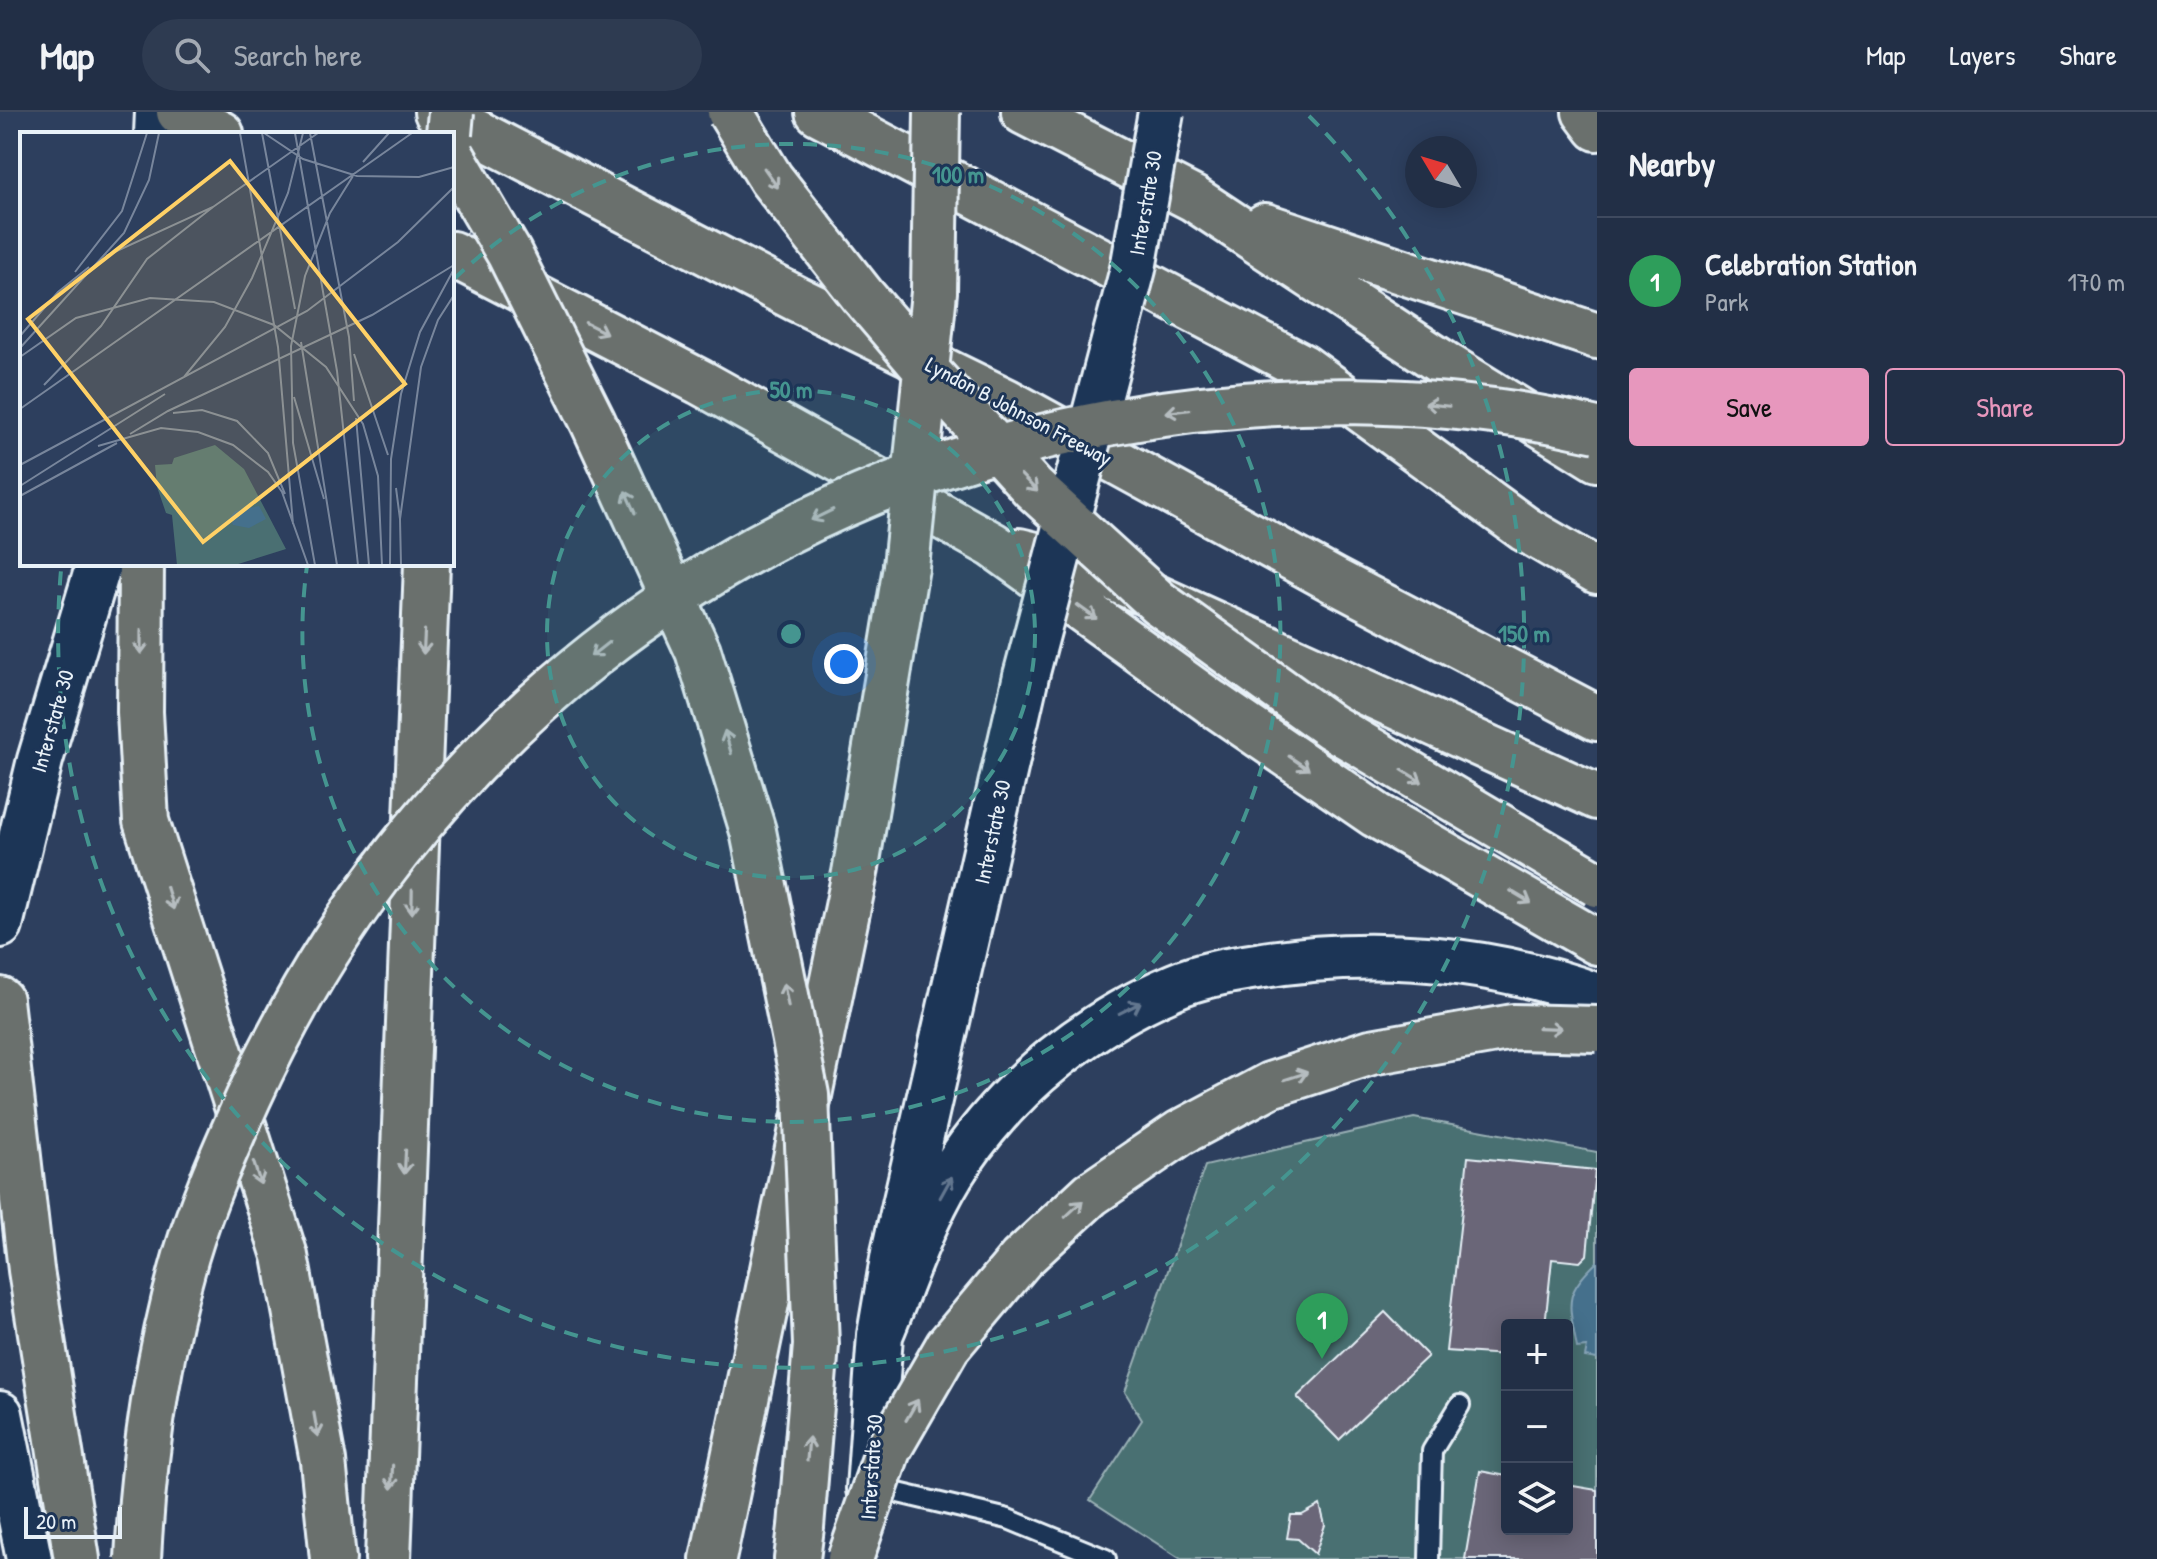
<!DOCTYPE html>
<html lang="en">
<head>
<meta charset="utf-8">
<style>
  :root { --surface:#222f46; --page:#2e3b51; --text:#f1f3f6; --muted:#a2a9b3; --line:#3f4a5f; --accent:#e797bd }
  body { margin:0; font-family:"Patrick Hand",sans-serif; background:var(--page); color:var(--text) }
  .controls { position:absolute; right:24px; bottom:24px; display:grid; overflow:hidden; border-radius:8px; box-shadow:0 4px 20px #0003 }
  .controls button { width:72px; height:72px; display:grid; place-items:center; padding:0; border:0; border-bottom:2px solid var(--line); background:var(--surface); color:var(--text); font:40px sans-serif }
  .compass { position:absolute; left:1405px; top:24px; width:72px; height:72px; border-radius:50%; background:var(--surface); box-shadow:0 4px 20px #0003; rotate:308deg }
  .scale { position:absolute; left:24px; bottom:20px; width:98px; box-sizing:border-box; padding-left:8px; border:4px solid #e8f1f8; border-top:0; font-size:22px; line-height:28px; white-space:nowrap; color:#e8f1f8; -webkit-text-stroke:6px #1d3557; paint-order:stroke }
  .you { position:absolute; left:844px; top:552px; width:28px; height:28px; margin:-20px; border:6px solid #fff; border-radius:50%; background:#1a73e8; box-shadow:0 0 0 12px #1a73e833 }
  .badge { display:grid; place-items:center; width:52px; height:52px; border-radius:50%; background:var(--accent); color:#fff; font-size:26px; font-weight:700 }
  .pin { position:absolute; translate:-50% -66px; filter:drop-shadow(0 2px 4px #0008) }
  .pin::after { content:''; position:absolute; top:42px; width:28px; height:24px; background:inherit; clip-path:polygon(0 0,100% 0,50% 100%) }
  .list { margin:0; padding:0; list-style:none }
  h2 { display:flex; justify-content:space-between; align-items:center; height:104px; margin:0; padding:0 32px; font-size:34px }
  h2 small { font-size:26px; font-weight:400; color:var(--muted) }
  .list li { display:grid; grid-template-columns:52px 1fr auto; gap:24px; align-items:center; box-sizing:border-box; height:128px; padding:0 32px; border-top:2px solid var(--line) }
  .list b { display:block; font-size:30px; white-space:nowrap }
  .list p { margin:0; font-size:26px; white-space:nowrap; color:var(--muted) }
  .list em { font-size:26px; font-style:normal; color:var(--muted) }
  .actions { display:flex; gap:16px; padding:24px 32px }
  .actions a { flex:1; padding:18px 0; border:2px solid var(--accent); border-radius:8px; text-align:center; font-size:28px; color:var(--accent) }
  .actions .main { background:var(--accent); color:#111 }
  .icon { flex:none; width:44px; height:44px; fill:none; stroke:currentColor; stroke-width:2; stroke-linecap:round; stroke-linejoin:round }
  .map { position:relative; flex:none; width:1597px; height:1447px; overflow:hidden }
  header { display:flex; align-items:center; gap:48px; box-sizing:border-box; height:112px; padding:0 40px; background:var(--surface); border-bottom:2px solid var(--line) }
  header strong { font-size:38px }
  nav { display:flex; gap:44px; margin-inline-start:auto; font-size:28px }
  .search { width:560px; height:72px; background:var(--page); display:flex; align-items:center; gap:20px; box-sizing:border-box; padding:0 28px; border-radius:44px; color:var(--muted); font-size:30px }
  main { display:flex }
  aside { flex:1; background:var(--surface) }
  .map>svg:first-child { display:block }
  .green { fill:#4a6f72; stroke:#99b0b5; stroke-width:2; fill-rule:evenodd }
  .water { fill:#45708c; stroke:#86a4b7; stroke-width:2 }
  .building { fill:#6b6678; stroke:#e8f1f8; stroke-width:2 }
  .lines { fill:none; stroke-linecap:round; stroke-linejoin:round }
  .service-casing { stroke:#e8f1f8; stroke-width:24 }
  .secondary-casing { stroke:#e8f1f8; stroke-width:50 }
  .motorway-casing { stroke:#e8f1f8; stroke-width:50 }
  .service { stroke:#1d3557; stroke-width:18 }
  .secondary { stroke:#1d3557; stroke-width:44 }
  .motorway { stroke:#6a706d; stroke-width:44 }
  .secondary-bridge-casing { stroke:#e8f1f8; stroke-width:50; stroke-linecap:butt }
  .motorway-bridge-casing { stroke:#e8f1f8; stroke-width:50; stroke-linecap:butt }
  .secondary-bridge { stroke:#1d3557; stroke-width:44 }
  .motorway-bridge { stroke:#6a706d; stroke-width:44 }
  .oneway { stroke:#b6bdc0 }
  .oneway2 { stroke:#64778f }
  .ring { fill:none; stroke:#459590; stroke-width:4; stroke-dasharray:14 10 }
  .labels { text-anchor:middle; stroke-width:6; stroke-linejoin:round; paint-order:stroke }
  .street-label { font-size:22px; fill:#e8f1f8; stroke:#1d3557 }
  .inset-road { fill:none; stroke:#78869c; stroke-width:2 }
  .view { fill:#ffd166; fill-opacity:0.15; stroke:#ffd166; stroke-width:4 }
  .inset-edge { fill:none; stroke:#e8f1f8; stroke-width:4 }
  .centre { fill:#459590; stroke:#1d3557; stroke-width:4 }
  .ring-label { font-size:24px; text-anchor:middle; font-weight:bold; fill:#459590; stroke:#1d3557; stroke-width:6; stroke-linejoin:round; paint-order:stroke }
</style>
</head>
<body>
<header>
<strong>Map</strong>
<div class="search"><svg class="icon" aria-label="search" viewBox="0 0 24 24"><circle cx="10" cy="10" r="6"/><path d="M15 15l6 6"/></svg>Search here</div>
<nav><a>Map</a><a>Layers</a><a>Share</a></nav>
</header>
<main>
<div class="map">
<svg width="1597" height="1447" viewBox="0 0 1597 1447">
  <rect width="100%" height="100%" fill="#2d3f5e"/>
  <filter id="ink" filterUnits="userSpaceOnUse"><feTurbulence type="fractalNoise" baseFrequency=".0125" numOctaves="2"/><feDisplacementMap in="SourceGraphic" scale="16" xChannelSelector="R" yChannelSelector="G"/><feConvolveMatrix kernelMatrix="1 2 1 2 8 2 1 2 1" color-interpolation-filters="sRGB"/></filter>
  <g filter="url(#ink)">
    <path class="green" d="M 1414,1006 L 1597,1040 L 1597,1447 L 1181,1447 L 1090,1388 L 1142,1308 L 1125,1280 L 1205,1054 ZM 1507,1213 L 1567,1213 L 1567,1417 L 1507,1417 Z"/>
    <path class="water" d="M 1597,1150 L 1597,1247 L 1585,1245 L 1587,1235 L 1577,1236 C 1569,1191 1562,1183 1597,1150 Z"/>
    <path class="building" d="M 1468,1045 L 1595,1058 L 1587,1143 L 1580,1150 L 1552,1147 L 1545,1213 L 1507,1213 L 1507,1243 L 1446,1239 Z
      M 1385,1200 L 1428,1244 L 1339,1328 L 1297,1285 Z
      M 1480,1359 L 1507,1364 L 1507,1417 L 1567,1417 L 1567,1373 L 1597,1378 L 1597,1447 L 1465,1447 Z
      M 1320,1393 L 1325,1413 L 1315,1442 L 1298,1427 L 1287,1426 L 1291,1403 L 1302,1403 Z"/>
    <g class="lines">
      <defs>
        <path id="service" d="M 873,1375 L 1008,1407 L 1106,1447
          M 1429,1447 L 1432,1339 L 1460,1293"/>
        <path id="secondary" d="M 157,22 L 158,0
          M 0,813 L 40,648 L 99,452
          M 880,1223 C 905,1164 925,1099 961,1047 C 1013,971 1090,910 1175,874 C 1200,863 1230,858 1257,854 C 1372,835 1488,845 1597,884
          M 0,1302 L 29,1447
          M 869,1377 L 880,1223 L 894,1141 L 1026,564"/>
        <path id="motorway" d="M 179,0 L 221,22
          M 437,0 L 797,187 L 1006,289 L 1333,468 L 1597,606
          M 818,0 L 1303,255 L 1525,417 L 1597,459
          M 1024,0 L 1194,87 L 1449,255 L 1597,347
          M 1585,0 L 1597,16
          M 1265,114 L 1597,224
          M 452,142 L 700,270 L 993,433 L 1211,590 L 1376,703 L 1597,830
          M 1019,439 L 1093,457 L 1597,685
          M 141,452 L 140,600 L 146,709 L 285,1144 L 323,1349 L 333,1447
          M 0,888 L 31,1158 L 77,1447
          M 388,1447 L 427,452
          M 713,1447 L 855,761 L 906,455
          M 797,1447 L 801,1415"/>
      </defs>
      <use href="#service" class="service-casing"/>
      <use href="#secondary" class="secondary-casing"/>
      <use href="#motorway" class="motorway-casing"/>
      <use href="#service" class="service"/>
      <use href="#secondary" class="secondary"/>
      <use href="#motorway" class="motorway"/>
      <defs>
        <path id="secondary-bridge" d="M 1026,564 L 1133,157 L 1161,0"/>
        <path id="motorway-bridge" d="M 730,0 L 771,67 L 862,183 L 927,259 L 1033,376 L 1159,491 L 1330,614 L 1597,772
          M 449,22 L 451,0
          M 452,44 L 509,141 L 593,310 L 698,539 L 753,719 L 806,983 L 816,1233 L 801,1415
          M 906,455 L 934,180 L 937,0
          M 138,1447 C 143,1345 158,1242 186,1144 C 202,1090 225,1038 248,987 C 410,630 727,380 1113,310 C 1273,281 1439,281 1597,318
          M 850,1447 L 888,1338 L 948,1234 L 1021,1147 L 1091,1082 L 1180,1021 L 1270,973 L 1371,940 L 1513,915 L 1597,917"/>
      </defs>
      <use href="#secondary-bridge" class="secondary-bridge-casing"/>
      <use href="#motorway-bridge" class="motorway-bridge-casing"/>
      <use href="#secondary-bridge" class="secondary-bridge"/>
      <use href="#motorway-bridge" class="motorway-bridge"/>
    </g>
    <defs><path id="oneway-shaft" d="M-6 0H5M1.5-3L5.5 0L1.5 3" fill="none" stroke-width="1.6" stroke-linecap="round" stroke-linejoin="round" transform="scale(2)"/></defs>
    <g class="oneway">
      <use href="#oneway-shaft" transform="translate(771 66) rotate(55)"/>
      <use href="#oneway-shaft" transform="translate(596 216) rotate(27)"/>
      <use href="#oneway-shaft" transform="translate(1437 293) rotate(-174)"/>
      <use href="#oneway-shaft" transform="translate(1178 299) rotate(173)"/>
      <use href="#oneway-shaft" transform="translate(1029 371) rotate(46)"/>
      <use href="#oneway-shaft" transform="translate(630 390) rotate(-114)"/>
      <use href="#oneway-shaft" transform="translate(822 403) rotate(154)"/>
      <use href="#oneway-shaft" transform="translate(1087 500) rotate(36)"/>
      <use href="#oneway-shaft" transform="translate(141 530) rotate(90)"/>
      <use href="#oneway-shaft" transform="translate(424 530) rotate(93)"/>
      <use href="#oneway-shaft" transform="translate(600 537) rotate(142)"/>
      <use href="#oneway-shaft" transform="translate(728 630) rotate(-106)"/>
      <use href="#oneway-shaft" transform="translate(1299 651) rotate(34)"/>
      <use href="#oneway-shaft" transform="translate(1412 664) rotate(32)"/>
      <use href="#oneway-shaft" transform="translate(1521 785) rotate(31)"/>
      <use href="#oneway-shaft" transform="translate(170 786) rotate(73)"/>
      <use href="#oneway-shaft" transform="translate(412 790) rotate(91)"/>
      <use href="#oneway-shaft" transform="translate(786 883) rotate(-101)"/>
      <use href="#oneway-shaft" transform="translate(1550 916) rotate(2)"/>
      <use href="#oneway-shaft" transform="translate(1296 964) rotate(-18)"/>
      <use href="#oneway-shaft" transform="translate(405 1050) rotate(93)"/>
      <use href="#oneway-shaft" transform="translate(257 1061) rotate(72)"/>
      <use href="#oneway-shaft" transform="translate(1074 1097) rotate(-43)"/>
      <use href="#oneway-shaft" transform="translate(912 1298) rotate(-60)"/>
      <use href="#oneway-shaft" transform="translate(316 1313) rotate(80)"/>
      <use href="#oneway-shaft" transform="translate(808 1337) rotate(-85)"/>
      <use href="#oneway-shaft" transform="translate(392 1365) rotate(93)"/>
    </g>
    <g class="oneway2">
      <use href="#oneway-shaft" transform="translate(1130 896) rotate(-27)"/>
      <use href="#oneway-shaft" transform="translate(946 1075) rotate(-61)"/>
    </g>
  </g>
  <circle cx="791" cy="522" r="244" fill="#459590" fill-opacity=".12"/>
  <g class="ring">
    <circle cx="791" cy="522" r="244"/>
    <path d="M454 167A489 489 0 1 1 307 454"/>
    <path d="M1309 4A733 733 0 1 1 61 458"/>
  </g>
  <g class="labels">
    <g class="street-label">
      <text transform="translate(1145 91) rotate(-80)" y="8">Interstate 30</text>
      <text transform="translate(1019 299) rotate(28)" y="8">Lyndon B Johnson Freeway</text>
      <text transform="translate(52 609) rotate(-74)" y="8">Interstate 30</text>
      <text transform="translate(992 720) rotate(-78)" y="8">Interstate 30</text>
      <text transform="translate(871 1355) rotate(-86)" y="8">Interstate 30</text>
    </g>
  </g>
  <g transform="translate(20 20)">
    <rect width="434" height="434" fill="#2d3f5e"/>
    <path d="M 195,313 L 224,337 L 266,417 L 215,433 L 157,433 L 152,383 L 146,381 L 137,355 L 135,333 L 152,332 L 154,326 Z" fill="#4a6f72"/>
    <path d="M 239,374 L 246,387 L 229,396 L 213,393 L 210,385 L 215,379 Z" fill="#45708c"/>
    <path class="inset-road" d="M 220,1 L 258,215 L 273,392M 242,1 L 275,177M 244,1 L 283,27 L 337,44 L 399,45 L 434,35M 275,1 L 317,239 L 338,433M 290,1 L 329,205 L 334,269M 343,30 L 369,1M 86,124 L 193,75 L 298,1M 55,140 L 102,79 L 127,1M 0,204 L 38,160 L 69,135M 281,210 L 317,433M 0,216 L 104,101 L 129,48 L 139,1M 334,222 L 368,323M 0,225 L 56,186 L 130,166 L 194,170 L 254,193 L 306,235 L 343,292 L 358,344 L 362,433M 164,245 L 205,195 L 232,146 L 268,61 L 283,1M 24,253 L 81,194 L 127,127 L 193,75M 274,265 L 304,367M 0,277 L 392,1M 153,281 L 182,278 L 217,289 L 248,321 L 265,362M 336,286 L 349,433M 110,302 L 148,279 L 352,183 L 434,133M 78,314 L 141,296 L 178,300 L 213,313 L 248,340 L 262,360 L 288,433M 0,333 L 287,179 L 378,110 L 434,55M 0,354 L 145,262M 376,356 L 380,387M 0,364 L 97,311M 295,433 L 273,311 L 271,214 L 285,144 L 310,81 L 333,44M 370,433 L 371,327 L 381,262 L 400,200 L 434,137M 381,433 L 380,387 L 401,235 L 418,188 L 434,163"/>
    <path class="view" d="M 210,29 L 385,252 L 183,410 L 8,187 Z"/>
    <rect width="434" height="434" class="inset-edge"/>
  </g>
  <circle cx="791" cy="522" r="12" class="centre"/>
  <g class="ring-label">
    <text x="958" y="71">100 m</text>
    <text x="791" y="286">50 m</text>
    <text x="1524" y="530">150 m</text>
  </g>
</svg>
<div class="controls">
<button>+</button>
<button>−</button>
<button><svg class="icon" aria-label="layers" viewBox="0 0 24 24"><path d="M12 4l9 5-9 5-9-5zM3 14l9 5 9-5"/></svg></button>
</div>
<svg class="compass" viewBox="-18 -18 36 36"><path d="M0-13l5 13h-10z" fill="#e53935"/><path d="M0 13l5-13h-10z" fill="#a2a9b3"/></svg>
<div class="scale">20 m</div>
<div class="you"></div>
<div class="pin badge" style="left:1322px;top:1247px;background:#2e9e5b">1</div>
</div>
<aside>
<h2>Nearby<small></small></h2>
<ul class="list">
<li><span class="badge" style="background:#2e9e5b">1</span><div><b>Celebration Station</b><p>Park</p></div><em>170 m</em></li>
</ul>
<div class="actions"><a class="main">Save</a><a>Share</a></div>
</aside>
</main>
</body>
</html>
